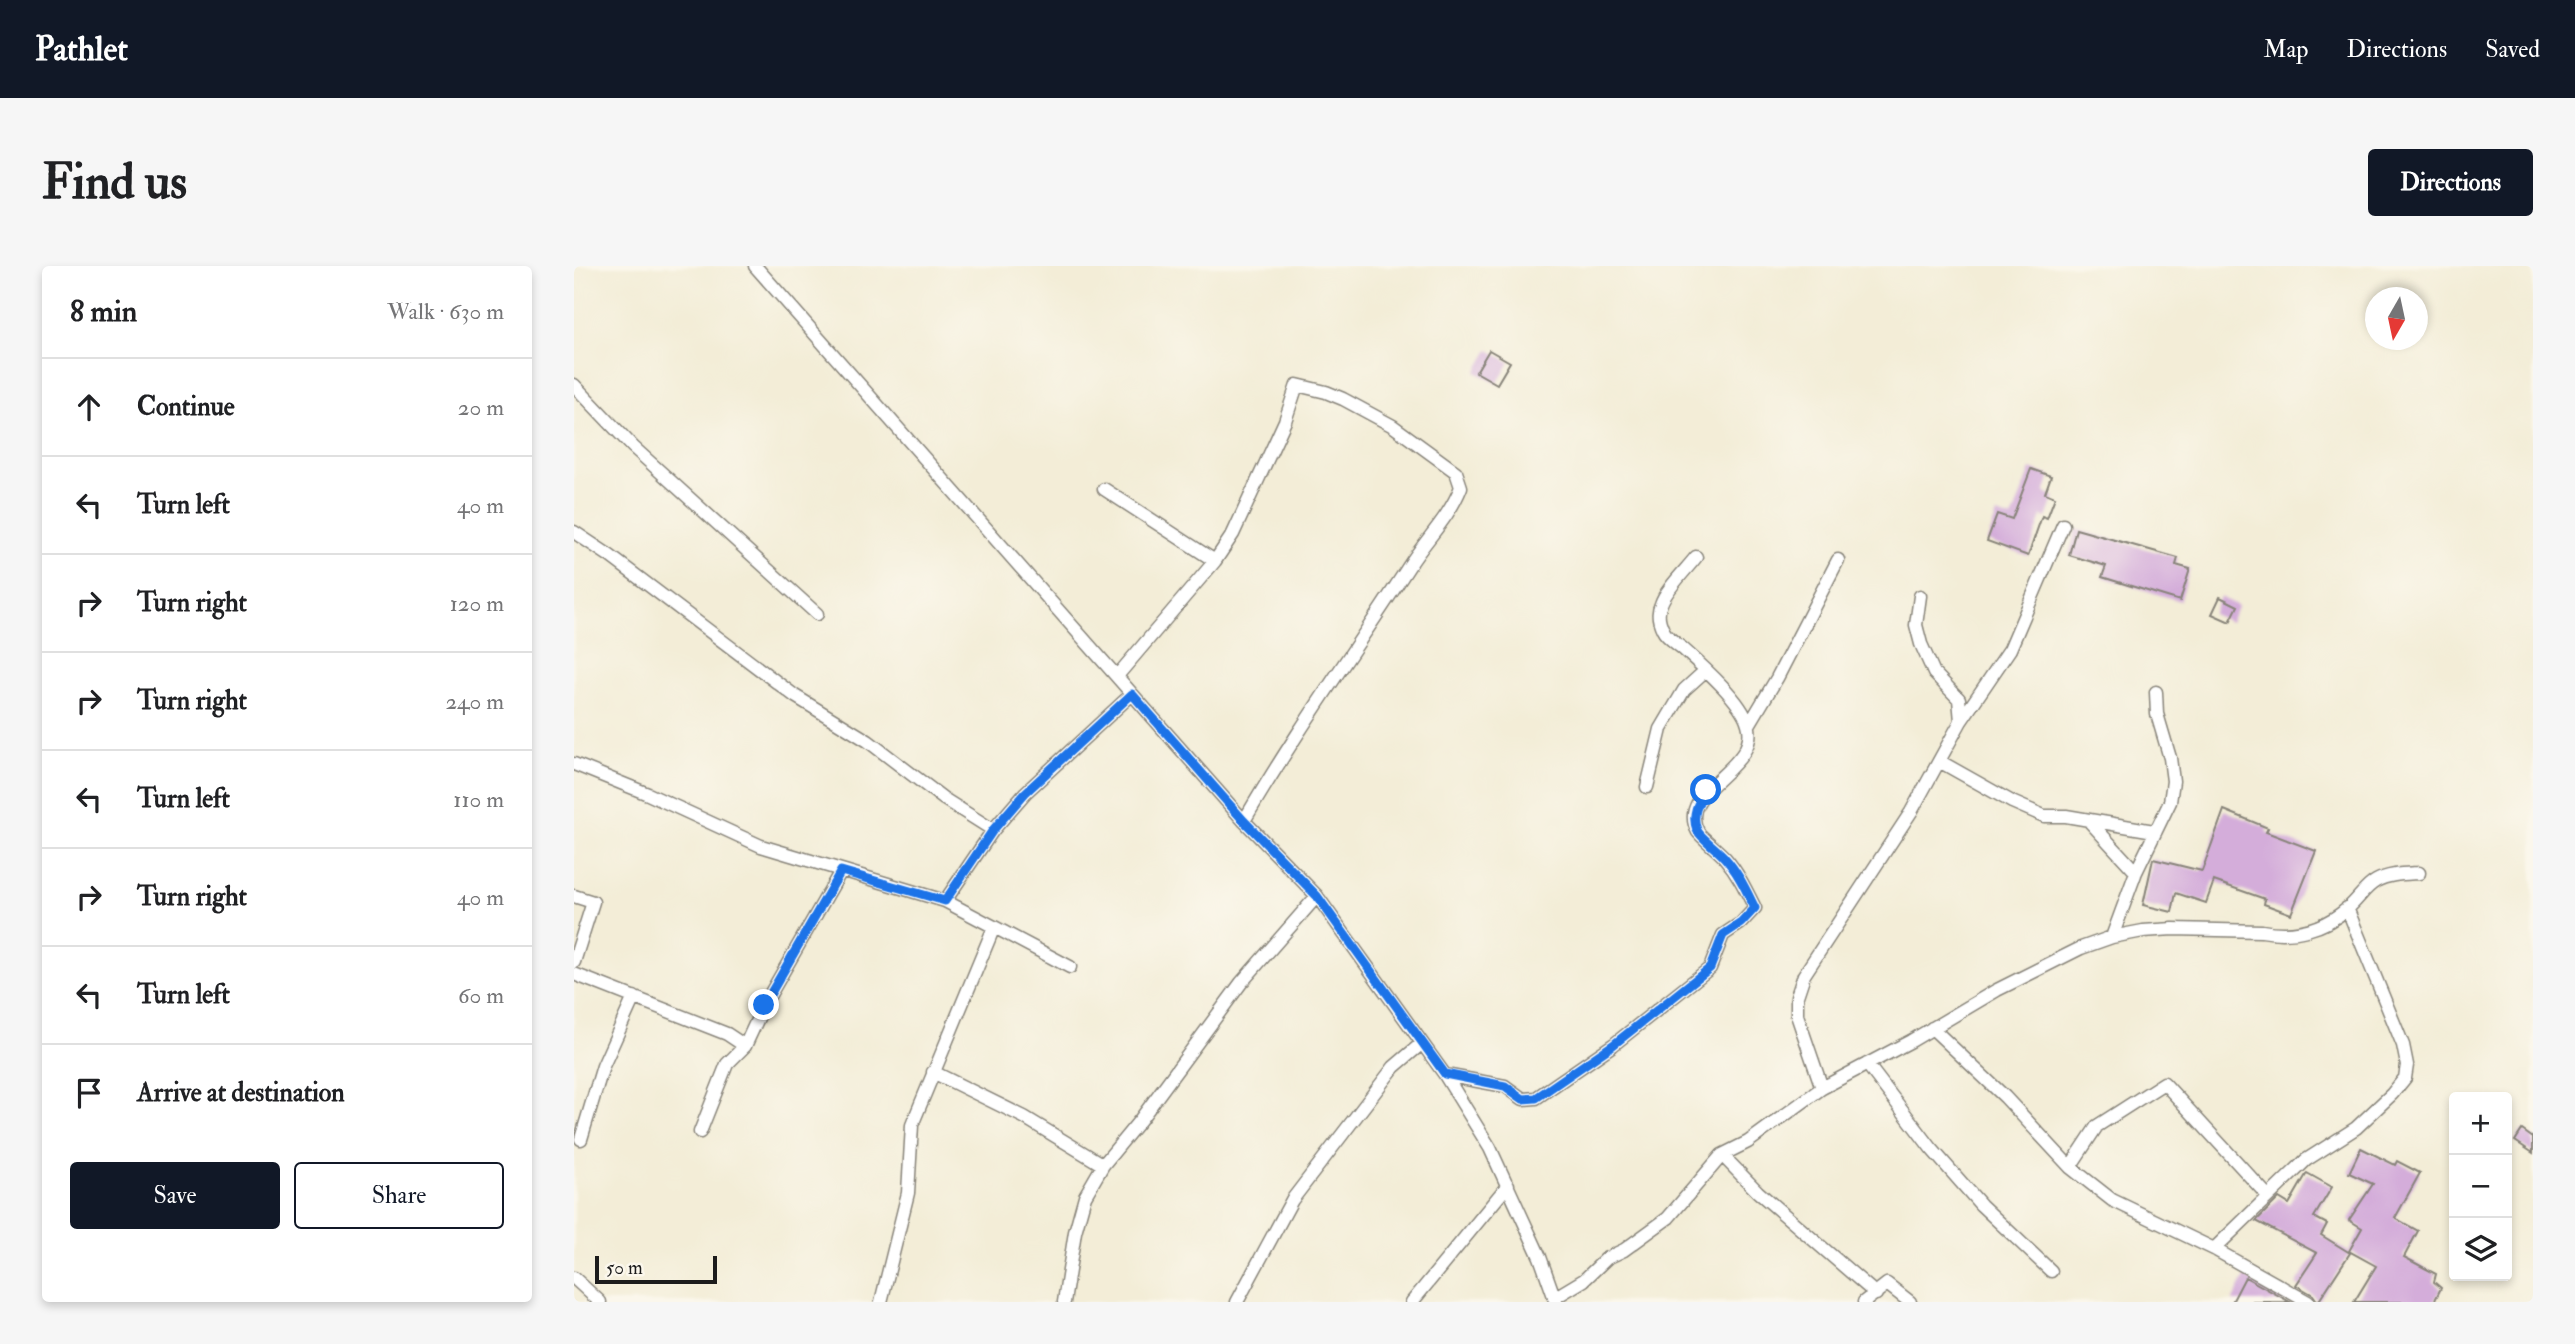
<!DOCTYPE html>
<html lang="en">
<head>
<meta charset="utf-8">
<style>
  :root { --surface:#fff; --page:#f6f6f6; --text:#202124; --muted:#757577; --line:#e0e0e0; --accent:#111827 }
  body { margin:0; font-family:"IM FELL Double Pica",serif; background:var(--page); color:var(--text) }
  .controls { position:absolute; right:21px; bottom:21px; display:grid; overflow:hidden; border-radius:7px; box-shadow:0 4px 10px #0003 }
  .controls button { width:63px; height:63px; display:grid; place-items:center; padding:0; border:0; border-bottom:2px solid var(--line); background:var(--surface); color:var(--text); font:35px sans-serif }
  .compass { position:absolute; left:1791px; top:21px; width:63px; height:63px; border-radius:50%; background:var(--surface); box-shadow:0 4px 10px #0003; rotate:189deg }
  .scale { position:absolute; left:21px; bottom:18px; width:122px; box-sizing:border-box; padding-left:7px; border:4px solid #1c1c1c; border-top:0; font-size:19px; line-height:24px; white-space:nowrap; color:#1c1c1c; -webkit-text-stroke:5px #fbf7ec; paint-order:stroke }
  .stop { position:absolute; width:21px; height:21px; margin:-16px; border:5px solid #1a73e8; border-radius:50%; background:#fff }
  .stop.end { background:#1a73e8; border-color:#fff; box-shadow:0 2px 7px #0008 }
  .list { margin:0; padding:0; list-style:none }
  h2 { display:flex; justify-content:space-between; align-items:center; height:91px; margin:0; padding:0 28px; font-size:30px }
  h2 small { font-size:23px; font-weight:400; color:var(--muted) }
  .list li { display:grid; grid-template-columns:46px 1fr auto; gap:21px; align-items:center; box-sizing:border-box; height:98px; padding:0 28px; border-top:2px solid var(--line) }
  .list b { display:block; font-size:26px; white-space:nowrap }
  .list em { font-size:23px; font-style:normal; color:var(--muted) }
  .actions { display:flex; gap:14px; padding:21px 28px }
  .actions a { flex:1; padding:16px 0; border:2px solid var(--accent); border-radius:7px; text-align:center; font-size:24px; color:var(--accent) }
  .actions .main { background:var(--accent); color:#fff }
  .icon { flex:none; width:38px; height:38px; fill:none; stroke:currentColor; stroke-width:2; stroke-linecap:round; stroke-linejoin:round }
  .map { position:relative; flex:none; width:1959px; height:1036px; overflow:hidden; border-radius:7px }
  header { display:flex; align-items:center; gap:42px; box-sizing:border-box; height:98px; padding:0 35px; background:var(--accent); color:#fff }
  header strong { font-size:33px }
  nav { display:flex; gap:38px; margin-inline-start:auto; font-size:24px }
  .intro { display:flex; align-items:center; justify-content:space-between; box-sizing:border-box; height:168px; padding:0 42px }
  h1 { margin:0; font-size:49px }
  .button { padding:18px 32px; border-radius:7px; background:var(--accent); color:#fff; font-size:24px; font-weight:700 }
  main { display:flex; gap:42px; padding:0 42px }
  aside { flex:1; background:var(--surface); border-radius:7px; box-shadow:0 4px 10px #0003 }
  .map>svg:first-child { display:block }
  .building { fill:#d4adda }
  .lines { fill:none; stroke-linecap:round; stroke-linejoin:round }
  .minor-casing { stroke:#88847a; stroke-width:15 }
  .minor { stroke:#fff; stroke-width:12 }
  .route { stroke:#1a73e8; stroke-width:9 }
</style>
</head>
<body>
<header>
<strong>Pathlet</strong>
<nav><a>Map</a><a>Directions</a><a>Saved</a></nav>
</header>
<div class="intro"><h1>Find us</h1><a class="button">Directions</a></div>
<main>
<aside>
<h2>8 min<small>Walk · 630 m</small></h2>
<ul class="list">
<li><svg class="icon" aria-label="ahead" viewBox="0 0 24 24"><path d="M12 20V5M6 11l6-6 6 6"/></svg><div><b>Continue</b></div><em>20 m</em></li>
<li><svg class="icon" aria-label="left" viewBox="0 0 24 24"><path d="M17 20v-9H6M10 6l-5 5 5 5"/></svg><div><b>Turn left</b></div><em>40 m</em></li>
<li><svg class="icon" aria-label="right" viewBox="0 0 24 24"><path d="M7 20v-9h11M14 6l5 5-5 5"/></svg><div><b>Turn right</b></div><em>120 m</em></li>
<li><svg class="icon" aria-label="right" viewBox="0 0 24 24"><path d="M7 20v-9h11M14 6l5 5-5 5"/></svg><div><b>Turn right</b></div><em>240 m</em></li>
<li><svg class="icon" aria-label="left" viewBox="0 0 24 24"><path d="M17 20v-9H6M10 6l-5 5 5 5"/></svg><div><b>Turn left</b></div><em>110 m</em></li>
<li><svg class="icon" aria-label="right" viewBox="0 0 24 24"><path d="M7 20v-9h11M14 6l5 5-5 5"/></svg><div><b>Turn right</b></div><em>40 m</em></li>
<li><svg class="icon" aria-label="left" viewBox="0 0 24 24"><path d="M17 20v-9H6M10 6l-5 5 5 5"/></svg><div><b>Turn left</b></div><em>60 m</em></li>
<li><svg class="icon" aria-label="arrive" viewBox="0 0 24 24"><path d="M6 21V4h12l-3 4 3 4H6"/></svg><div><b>Arrive at destination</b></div></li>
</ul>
<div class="actions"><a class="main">Save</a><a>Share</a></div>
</aside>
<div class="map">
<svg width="1959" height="1036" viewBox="0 0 1959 1036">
  <rect width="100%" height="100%" fill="#fbf7ec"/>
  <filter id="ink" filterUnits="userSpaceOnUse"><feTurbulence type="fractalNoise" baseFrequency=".0143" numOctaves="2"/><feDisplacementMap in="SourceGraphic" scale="14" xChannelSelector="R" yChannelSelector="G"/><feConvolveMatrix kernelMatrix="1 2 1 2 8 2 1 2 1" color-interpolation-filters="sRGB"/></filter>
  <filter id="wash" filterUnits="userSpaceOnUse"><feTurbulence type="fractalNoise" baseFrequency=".00686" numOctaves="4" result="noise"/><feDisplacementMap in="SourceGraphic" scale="28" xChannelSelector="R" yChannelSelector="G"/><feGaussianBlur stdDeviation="1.57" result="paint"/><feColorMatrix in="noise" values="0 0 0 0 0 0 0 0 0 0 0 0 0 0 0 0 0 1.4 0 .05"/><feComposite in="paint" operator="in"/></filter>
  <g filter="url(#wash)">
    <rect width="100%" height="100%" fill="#f3edd7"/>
    <g id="blocks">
      <path class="building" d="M 915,84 L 936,96 L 923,118 L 902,106 Z
        M 1457,203 L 1477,210 L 1471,227 L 1481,231 L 1473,252 L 1468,250 L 1454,290 L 1413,275 L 1423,248 L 1438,253 Z
        M 1502,263 L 1604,292 L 1602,299 L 1616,303 L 1606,335 L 1528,311 L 1532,300 L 1495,289 Z
        M 1646,331 L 1664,340 L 1656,356 L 1638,348 Z
        M 1650,544 L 1694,562 L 1692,566 L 1742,585 L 1717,648 L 1690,638 L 1691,633 L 1640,615 L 1632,637 L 1602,627 L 1598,646 L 1569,639 L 1579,593 L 1628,605 Z
        M 1948,864 L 1959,872 L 1959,887 L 1941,875 Z
        M 1787,882 L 1821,899 L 1823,895 L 1846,907 L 1821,952 L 1844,965 L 1830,991 L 1862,1008 L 1860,1016 L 1867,1022 L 1860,1036 L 1780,1036 L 1802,1000 L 1775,985 L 1788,962 L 1775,954 L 1799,918 L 1775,907 Z
        M 1733,907 L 1758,921 L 1740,951 L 1753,958 L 1747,969 L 1776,987 L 1744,1036 L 1739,1029 L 1722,1019 L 1743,987 L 1682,955 L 1705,932 L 1715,938 Z
        M 1671,1011 L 1716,1036 L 1658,1036 Z"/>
    </g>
  </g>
  <g filter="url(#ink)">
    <use href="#blocks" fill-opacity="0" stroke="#88847a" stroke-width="2"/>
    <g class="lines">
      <defs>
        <path id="minor" d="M 181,0 L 670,555 L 743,630 L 871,809 L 916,882 L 966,991 L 982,1036
          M 0,119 L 59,181 L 243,348
          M 530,223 L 641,295
          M 0,266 L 36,290 L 221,430 L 294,475 L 370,533 L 419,564
          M 1346,330 L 1342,359 L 1347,378 L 1360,407 L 1385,433 L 1387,455
          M 543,410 L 641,295 L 659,268 L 711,155 L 723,119 L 752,126 L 769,133 L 819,160 L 882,206 L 887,221 C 875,252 852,273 835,300 C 780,385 721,467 670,555
          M 1175,459 L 1203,412 L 1264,294
          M 1365,495 L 1438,536 L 1470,550 L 1492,550 L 1580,565
          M 0,498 L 74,528 L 187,580 L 371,635 L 496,701
          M 1073,521 L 1087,463 L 1110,424 L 1132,404
          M 1516,556 L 1562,606
          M 0,630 L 19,636 L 0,696
          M 371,635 L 419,564 L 451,527 L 558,428
          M 1538,671 L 1562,606 L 1596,536 L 1599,515 L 1596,492 L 1583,448 L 1582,426
          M 0,708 L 153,768 L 171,780
          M 1358,762 L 1431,831 L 1496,901 L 1538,934 L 1640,983 L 1734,1036
          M 1293,798 L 1357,882 L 1407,939 L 1477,1005
          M 359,806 L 450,851 L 529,899
          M 871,809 L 931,820 L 949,833 L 962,832 L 1039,779 L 1136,702 L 1149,669 L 1167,657 L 1181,642 C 1172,624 1164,607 1151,592 C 1145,585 1127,571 1124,566 C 1100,523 1188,503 1174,458 C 1168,435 1127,399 1108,382 C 1102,377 1092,371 1089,364 C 1085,356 1083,346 1087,338 C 1092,323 1112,304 1122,291
          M 1248,822 L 1223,749 L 1223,730 L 1230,709 L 1337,546 L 1387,455 L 1436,383 L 1489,259
          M 126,866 L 153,798 L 171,780 L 190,739 L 267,605
          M 7,873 L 29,800 L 60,731
          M 1148,889 L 1184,926 L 1302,1028
          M 1496,901 L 1523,860 L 1590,817 L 1693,929
          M 1640,983 L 1732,894 L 1782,862 L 1818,828 L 1831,812 L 1833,799 L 1829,779 L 1773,642
          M 0,1012 L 26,1036
          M 980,1032 L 1010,1014 L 1033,992 L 1050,984 L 1094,952 L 1148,889 L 1174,876 L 1248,822 L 1337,775 L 1423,724 L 1507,682 L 1538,671 L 1569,665 L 1599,663 L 1688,665 C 1720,671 1750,663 1774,642 C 1784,634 1791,621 1802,615 C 1815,608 1830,608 1845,607
          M 307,1036 L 334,927 L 338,859 L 420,661
          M 490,1036 L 501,966 L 511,930 L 529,899 L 566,854 L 667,717 L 743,630
          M 663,1036 L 718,934 L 820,801 L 847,778
          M 838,1036 L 934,919
          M 1290,1036 L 1313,1018 L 1336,1036"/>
      </defs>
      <use href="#minor" class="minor-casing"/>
      <use href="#minor" class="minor"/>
    </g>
  </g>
  <g class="lines" filter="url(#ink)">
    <path class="route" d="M 190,739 L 267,605 L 371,635 L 419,564 L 451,527 L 558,428 L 670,555 L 743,630 L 871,808 L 931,820 L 949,833 L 962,832 L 1039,779 L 1136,702 L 1149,669 L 1167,657 L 1181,642 C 1172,624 1164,606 1150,591 C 1144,584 1126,571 1123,564 C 1117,549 1124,536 1132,524"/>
  </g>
</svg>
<div class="controls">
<button>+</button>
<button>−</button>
<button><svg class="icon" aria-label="layers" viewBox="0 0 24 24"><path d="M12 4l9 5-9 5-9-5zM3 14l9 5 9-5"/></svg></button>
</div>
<svg class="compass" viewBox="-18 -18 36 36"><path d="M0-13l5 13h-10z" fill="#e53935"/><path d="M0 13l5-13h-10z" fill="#757577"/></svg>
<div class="scale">50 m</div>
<div class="stop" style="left:1132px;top:524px"></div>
<div class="stop end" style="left:190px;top:739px"></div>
</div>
</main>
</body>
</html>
